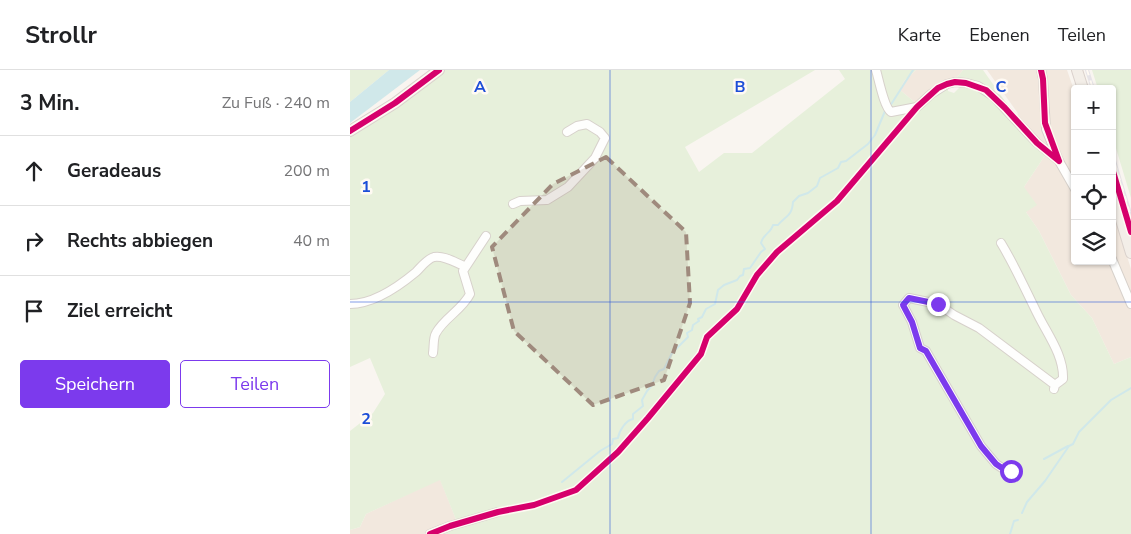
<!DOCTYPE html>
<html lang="de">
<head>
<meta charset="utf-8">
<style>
  :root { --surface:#fff; --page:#f6f6f6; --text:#202124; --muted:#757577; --line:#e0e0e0; --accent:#7c3aed }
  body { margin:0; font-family:"Nunito Sans",sans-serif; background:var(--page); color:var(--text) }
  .controls { position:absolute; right:15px; top:15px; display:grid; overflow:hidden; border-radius:5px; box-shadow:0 1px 4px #0004 }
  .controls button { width:45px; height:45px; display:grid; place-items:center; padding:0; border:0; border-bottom:1px solid var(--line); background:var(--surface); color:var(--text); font:25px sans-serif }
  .stop { position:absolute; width:15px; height:15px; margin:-11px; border:4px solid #7c3aed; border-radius:50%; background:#fff }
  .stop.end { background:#7c3aed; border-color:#fff; box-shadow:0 1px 5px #0008 }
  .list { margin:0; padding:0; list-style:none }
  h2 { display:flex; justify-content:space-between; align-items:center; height:65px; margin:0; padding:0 20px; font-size:21px }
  h2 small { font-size:16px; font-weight:400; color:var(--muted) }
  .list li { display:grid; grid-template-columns:32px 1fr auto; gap:15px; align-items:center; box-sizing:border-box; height:70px; padding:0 20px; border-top:1px solid var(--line) }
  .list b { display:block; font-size:19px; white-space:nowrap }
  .list em { font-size:16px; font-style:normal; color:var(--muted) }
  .actions { display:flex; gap:10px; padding:15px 20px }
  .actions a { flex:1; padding:11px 0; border:1px solid var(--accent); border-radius:5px; text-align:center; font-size:18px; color:var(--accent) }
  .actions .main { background:var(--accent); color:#fff }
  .icon { flex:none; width:28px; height:28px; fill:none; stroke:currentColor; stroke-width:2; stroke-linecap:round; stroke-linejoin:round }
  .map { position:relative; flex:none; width:781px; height:464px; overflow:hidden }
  header { display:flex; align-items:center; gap:30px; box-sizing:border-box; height:70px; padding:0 25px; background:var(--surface); border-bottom:1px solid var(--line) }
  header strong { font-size:24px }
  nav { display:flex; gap:28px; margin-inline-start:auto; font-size:18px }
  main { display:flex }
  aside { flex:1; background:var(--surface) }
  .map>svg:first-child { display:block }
  .residential { fill:#f2e8de }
  .green { fill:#e7f0db }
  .water { fill:#d0e8ea }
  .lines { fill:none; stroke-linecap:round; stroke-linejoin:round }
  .stream { stroke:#d0e8ea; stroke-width:2 }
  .minor-casing { stroke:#d7d1cb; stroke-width:10 }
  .major-casing { stroke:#dad1cc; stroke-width:12 }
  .minor { stroke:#fefefd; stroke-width:8 }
  .major { stroke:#f3eee8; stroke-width:10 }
  .rail-casing { stroke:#e6e3e7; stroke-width:4 }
  .rail { stroke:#fffaf3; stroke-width:2; stroke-dasharray:5.5; stroke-linecap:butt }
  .cycleway-casing { stroke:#fffaf3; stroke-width:9 }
  .cycleway { stroke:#d6006c; stroke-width:6 }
  .route { stroke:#7c3aed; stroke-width:6 }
  .marked { fill:#9f8a7d; fill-opacity:0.2; stroke:#9f8a7d; stroke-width:4; stroke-dasharray:10 6; stroke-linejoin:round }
  .grid { fill:none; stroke:#1d4ed8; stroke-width:1; stroke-opacity:0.55 }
  .grid-label { font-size:16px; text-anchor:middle; font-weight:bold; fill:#1d4ed8; stroke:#fffaf3; stroke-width:5; stroke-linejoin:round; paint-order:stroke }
</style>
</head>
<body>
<header>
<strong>Strollr</strong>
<nav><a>Karte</a><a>Ebenen</a><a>Teilen</a></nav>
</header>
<main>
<aside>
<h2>3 Min.<small>Zu Fuß · 240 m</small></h2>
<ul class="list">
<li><svg class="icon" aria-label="ahead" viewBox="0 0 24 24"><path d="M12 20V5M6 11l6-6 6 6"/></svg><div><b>Geradeaus</b></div><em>200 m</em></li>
<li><svg class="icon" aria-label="right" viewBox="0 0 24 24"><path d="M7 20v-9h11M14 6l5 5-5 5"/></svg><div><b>Rechts abbiegen</b></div><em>40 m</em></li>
<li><svg class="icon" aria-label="arrive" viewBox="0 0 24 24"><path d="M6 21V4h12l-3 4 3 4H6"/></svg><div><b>Ziel erreicht</b></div></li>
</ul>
<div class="actions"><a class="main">Speichern</a><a>Teilen</a></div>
</aside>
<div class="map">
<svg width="781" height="464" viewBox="0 0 781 464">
  <rect width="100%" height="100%" fill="#f9f5f0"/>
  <path class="residential" d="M 566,0 L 613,0 L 605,10 L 567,34 L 550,20 L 554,11 Z
    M 637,0 L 717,0 L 725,23 L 725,191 L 762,191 L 762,138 L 781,199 L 781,287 L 764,294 L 742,248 L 721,225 L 689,161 L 676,142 L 674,117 L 696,84 L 672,56 L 667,42 Z
    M 90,409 L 107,452 L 76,464 L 0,464 L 0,460 L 10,457 L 16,444 Z"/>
  <path class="green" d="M 0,0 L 39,0 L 0,32 Z
    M 88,0 L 465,0 L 335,77 L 349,102 L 374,83 L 402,83 L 495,9 L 489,0 L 566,0 L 554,11 L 550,20 L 567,34 L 544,41 L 537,35 L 533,20 L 531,22 C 532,31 533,41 543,45 L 569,38 L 590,20 L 598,16 L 598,21 L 604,23 L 612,15 L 628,18 L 630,22 L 640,29 L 643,28 C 661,46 677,67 696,84 L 674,117 L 687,135 L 676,142 L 689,161 L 721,225 L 742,248 L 764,294 L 781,287 L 781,464 L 76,464 L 107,452 L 90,410 L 16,444 L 10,457 L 0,460 L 0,361 L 23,343 L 35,324 L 20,288 L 0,297 L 0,56 L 5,59 Z
    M 613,0 L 633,0 L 662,41 L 644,25 L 605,10 Z
    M 742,0 L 781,0 L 781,128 L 762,65 L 762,19 L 748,19 Z"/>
  <path class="water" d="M 39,0 L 70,0 L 0,53 L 0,32 Z"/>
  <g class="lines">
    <path class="stream" d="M 540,36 L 563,0
      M 694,389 L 718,376
      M 212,412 L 250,381 L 262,374 L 263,369 L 268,368 C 269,361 276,350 283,349 L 283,344 L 293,336 L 292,330 L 297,321 L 302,315 L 305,307 L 309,301 L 314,299 L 322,283 L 338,267 L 337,263 L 342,260 L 343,255 L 349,251 L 348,249 L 352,247 L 356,239 L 365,234 L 368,220 L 374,215 L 387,210 L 390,206 L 393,205 L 394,199 L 400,198 L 411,182 L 415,179 L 411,173 C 413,164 421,163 423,155 L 428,155 C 435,146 442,147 443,132 L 449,126 L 458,123 L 467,116 L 470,108 L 488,98 L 491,92 L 496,91 L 518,74 L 525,65 L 535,41
      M 672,443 L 677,432 L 695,411 L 719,376 L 723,374 L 729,362 L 761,330 L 781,318
      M 660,464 L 664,451 L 668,450"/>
    <defs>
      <path id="minor" d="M 526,0 C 529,10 534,37 541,42 L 567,37 L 581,24 L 597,14 L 605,12 L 616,13 L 628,16 L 643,26 L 687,73 L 709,91
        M 691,0 L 693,9 L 696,59 L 709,91 L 725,119
        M 163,134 L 170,131 L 197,130 L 218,117 L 245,88 L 255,68 L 250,62 L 237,54 L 227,56 L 217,62
        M 651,173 C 665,196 676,221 688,245 C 698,265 714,286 713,309 L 705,315
        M 762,189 L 781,234
        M 0,234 C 24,234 48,217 66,202 C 71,197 77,189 84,187 C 94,185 106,193 114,196
        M 83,283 C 84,277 83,268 86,263 C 94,248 112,240 120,224 L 113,201 L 136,166
        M 661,401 L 652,398 L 646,394 L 631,376 L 580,288 L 576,281 L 570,278 L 562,252 L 553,235 L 559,228 L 588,234 L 604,245 L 629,258 L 705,315 L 704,319
        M 80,464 L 100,456 L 148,442"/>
      <path id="major" d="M 727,0 L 733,19
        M 0,61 L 45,33 L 89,0
        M 762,120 L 781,183"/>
    </defs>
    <use href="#minor" class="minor-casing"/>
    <use href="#major" class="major-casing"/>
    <use href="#minor" class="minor"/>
    <use href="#major" class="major"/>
    <defs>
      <path id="rail" d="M 737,0 L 743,19
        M 762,84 L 781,147"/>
    </defs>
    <use href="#rail" class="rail-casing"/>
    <use href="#rail" class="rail"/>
    <defs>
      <path id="cycleway" d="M 691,0 L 693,9 L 695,53 L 709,91
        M 0,61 L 45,33 L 89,0
        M 762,98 L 781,162
        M 80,464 L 100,456 L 148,442 L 184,435 L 226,420 L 268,382 L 298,348 L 351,284 L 357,267 L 387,239 L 407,205 L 427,182 L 487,131 L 567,37 L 588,18 L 597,14 L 605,12 L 616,13 L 636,20 L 655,38 L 687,73 L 709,91"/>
    </defs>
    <use href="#cycleway" class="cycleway-casing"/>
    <use href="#cycleway" class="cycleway"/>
  </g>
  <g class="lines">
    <path class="route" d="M 588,234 L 559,228 L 553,235 L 562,252 L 570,278 L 576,281 L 580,288 L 631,376 L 646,394 L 652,398 L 661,401"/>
  </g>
  <path class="marked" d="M 256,87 L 336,162 L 340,233 L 314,310 L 243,335 L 164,261 L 142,177 L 203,114 Z"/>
  <path class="grid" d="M 260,0 L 260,464M 521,0 L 521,464M 0,232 L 781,232"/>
  <g class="grid-label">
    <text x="130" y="22">A</text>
    <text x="390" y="22">B</text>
    <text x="651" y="22">C</text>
    <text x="16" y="122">1</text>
    <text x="16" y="354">2</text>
  </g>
</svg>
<div class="controls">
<button>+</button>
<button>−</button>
<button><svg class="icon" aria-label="locate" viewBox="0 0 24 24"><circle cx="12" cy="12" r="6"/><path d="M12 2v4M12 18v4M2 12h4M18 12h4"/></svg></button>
<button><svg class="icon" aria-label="layers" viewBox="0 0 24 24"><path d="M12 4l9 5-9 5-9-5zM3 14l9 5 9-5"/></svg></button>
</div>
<div class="stop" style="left:661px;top:401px"></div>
<div class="stop end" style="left:588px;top:234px"></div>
</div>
</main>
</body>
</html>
